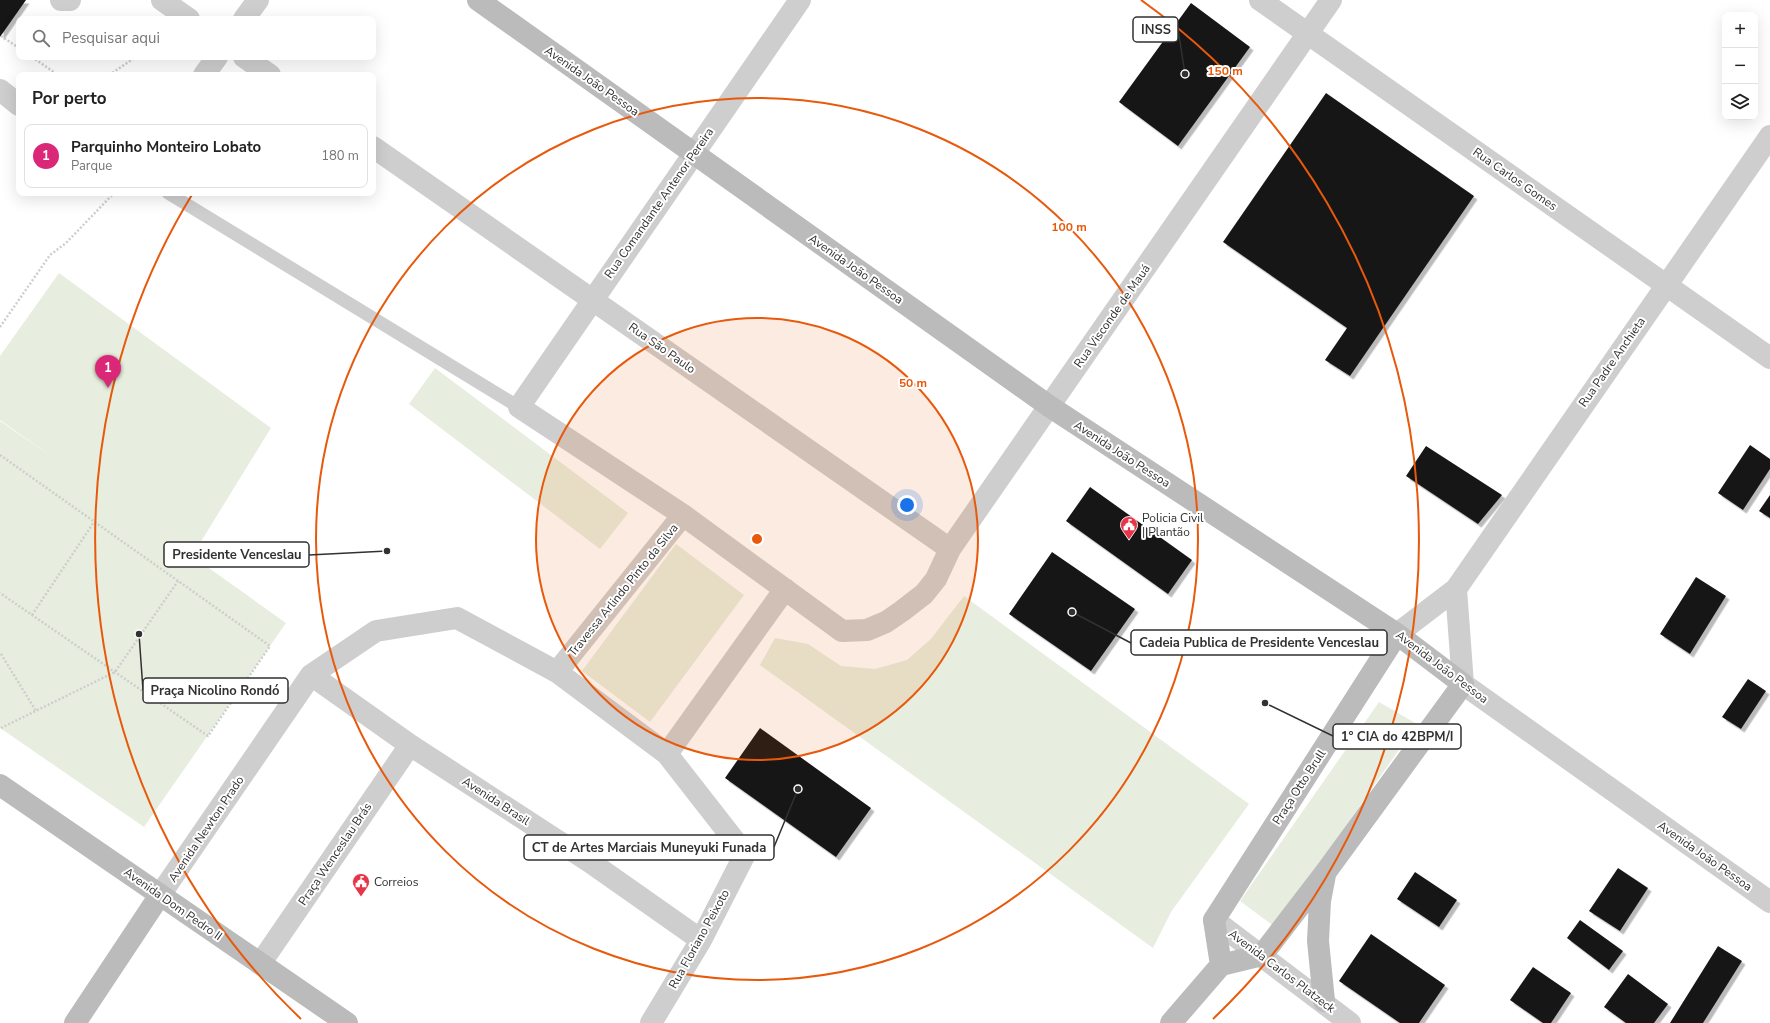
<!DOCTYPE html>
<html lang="pt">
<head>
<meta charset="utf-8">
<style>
  :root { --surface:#fff; --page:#f6f6f6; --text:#222; --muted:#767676; --line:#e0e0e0; --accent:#db2777 }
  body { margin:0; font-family:"Nunito Sans",sans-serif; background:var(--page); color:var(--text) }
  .controls { position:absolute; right:12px; top:12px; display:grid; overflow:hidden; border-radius:8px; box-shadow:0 4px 16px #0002 }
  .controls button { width:36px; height:36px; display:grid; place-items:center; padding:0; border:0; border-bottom:1px solid var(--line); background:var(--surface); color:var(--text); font:20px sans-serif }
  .you { position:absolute; left:907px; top:505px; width:14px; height:14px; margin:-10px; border:3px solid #fff; border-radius:50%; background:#1a73e8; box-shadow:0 0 0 6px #1a73e833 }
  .badge { display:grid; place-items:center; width:26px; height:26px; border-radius:50%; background:var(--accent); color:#fff; font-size:13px; font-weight:700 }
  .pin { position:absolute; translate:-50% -33px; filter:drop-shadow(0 1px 2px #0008) }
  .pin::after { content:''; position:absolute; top:21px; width:14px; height:12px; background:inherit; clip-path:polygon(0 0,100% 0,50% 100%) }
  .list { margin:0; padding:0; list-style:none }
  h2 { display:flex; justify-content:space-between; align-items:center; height:52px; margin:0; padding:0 16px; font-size:17px }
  h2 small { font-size:13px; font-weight:400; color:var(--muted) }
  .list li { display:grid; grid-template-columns:26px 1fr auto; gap:12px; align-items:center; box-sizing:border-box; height:64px; margin:0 8px 8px; padding:0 8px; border:1px solid var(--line); border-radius:8px }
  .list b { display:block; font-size:15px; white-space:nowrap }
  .list p { margin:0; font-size:13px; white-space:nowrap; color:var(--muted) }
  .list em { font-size:13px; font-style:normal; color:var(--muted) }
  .icon { flex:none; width:22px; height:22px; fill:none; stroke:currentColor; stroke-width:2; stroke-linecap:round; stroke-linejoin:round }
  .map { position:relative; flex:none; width:1770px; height:1023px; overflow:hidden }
  .search { position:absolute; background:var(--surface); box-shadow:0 4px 16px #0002; left:16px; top:16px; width:360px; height:44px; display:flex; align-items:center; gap:10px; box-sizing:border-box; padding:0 14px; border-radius:8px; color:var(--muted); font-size:15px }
  .panel { position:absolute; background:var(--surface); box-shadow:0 4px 16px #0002; left:16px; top:72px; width:360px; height:124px; border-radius:8px }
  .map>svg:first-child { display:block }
  .green { fill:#e8eedf }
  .building { fill:#181818; filter:url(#shadow) }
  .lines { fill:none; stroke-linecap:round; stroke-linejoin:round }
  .path { stroke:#cecece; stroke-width:2.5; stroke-dasharray:2 2; stroke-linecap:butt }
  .service { stroke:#cecece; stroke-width:13 }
  .minor { stroke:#cecece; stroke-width:22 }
  .tertiary { stroke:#cecece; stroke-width:22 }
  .secondary { stroke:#bbb; stroke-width:22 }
  .ring { fill:none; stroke:#e8590c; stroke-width:2 }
  .labels { text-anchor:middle; stroke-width:4; stroke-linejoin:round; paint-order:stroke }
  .street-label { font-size:12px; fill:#313131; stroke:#fff }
  .poi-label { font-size:12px; fill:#313131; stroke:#fff; text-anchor:start }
  .centre { fill:#e8590c; stroke:#fff; stroke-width:2 }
  .ring-label { font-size:12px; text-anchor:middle; font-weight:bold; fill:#e8590c; stroke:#fff; stroke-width:4; stroke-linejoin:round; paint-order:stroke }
  .leader { fill:none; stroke:#313131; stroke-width:1.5 }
  .callout-dot { fill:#313131; stroke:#fff; stroke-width:1.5 }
  .callout { fill:#fff; stroke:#313131; stroke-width:1.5 }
  .callout-label { font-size:13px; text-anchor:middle; font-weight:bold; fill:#313131 }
</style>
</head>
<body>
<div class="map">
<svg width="1770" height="1023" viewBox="0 0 1770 1023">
  <defs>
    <filter id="shadow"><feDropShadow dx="3.5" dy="3.5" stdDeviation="0" flood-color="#0004"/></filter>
  </defs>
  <rect width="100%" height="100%" fill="#fff"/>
  <path class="green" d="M 59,273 L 271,428 L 192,556 L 286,623 L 144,827 L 0,728 L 0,421 L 55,459 L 0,420 L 0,356 Z
    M 435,368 L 628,513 L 600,549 L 409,404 Z
    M 676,544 L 744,595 L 650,722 L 582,671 Z
    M 964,596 L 1249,804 L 1171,912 L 1153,948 L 760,665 L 775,638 L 808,644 L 841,666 L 875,669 L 907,660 L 931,639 Z
    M 1379,702 L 1417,724 L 1275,927 L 1240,901 Z"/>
  <path class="building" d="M 0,0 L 26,0 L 0,37 Z
    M 1191,3 L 1250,47 L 1178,146 L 1119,102 Z
    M 1326,93 L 1474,196 L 1350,376 L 1325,360 L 1347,328 L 1223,242 Z
    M 1750,445 L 1770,459 L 1770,469 L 1743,510 L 1718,493 Z
    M 1426,446 L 1502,495 L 1478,524 L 1406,476 Z
    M 1090,487 L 1192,560 L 1168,594 L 1066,521 Z
    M 1770,495 L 1770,518 L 1759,511 Z
    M 1052,552 L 1135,609 L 1091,671 L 1009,614 Z
    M 1696,577 L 1726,596 L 1690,654 L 1660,634 Z
    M 1748,679 L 1766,691 L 1741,729 L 1722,717 Z
    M 760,728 L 871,808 L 836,857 L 725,778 Z
    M 1618,868 L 1648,888 L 1620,931 L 1589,911 Z
    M 1415,872 L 1457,900 L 1439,927 L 1397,899 Z
    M 1580,920 L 1623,951 L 1609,970 L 1567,938 Z
    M 1371,934 L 1445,985 L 1419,1023 L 1400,1023 L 1339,981 Z
    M 1718,946 L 1742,961 L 1703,1023 L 1670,1023 Z
    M 1533,967 L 1571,993 L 1551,1023 L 1543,1023 L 1510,1000 Z
    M 1628,974 L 1668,1004 L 1654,1023 L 1626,1023 L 1604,1007 Z"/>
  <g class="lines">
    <path class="path" d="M 1,36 L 19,48
      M 32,57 L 58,75
      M 109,75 L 136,57
      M 0,327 L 50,255 L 66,243 L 114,193
      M 0,455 L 270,646 L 208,736 L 0,593
      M 32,615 L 94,522
      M 1,654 L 36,711
      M 1,728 L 115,672 L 178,581"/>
    <path class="service" d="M 168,193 L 519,407"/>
    <path class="minor" d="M 61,0 L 70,0
      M 162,0 L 189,19
      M 800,0 L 519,407 L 683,515 L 842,631 L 867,630 L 886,622 L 902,611 L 924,594 L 936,579 L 950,549 L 1331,0
      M 1260,0 L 1770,358
      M 244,19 L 258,0
      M 244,57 L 270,75
      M 204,75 L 217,57
      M 0,90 L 19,105
      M 373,147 L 950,549
      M 1456,589 L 1463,684 L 1770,902
      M 1397,634 L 1456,589 L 1770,136
      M 557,672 L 683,515
      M 311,675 L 410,745 L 590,862 L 701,940
      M 667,754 L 785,589
      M 160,895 L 311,675 L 376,631 L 457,618 L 557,672 L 667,754 L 745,854 L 701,940 L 651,1023
      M 260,964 L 410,745"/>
    <path class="tertiary" d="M 1214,920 L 1350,1023"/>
    <path class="secondary" d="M 478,0 L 1049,406 L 1397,634 L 1463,684 L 1325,873 L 1262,955 L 1221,965 L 1171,1023
      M 0,785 L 347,1023
      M 1221,965 L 1214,920 L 1397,634
      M 1324,1001 L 1318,941 L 1320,901 L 1325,875
      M 75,1023 L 160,895"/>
  </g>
  <circle cx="757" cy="539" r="221" fill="#e8590c" fill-opacity=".12"/>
  <g class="ring">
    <circle cx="757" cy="539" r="221"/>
    <circle cx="757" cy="539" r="441"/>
    <path d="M301 1019A662 662 0 0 1 193 193M1141 0A662 662 0 0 1 1213 1019"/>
  </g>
  <defs>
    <symbol id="civic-pin" viewBox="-11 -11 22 30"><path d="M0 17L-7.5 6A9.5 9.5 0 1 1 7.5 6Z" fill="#e73448" stroke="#fff"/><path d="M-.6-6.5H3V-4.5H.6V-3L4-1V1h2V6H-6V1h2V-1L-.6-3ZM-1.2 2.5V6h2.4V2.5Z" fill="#fff"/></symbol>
  </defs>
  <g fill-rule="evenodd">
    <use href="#civic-pin" x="1119" y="515" width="20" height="27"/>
    <use href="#civic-pin" x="351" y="872" width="20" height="27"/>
  </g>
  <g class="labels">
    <g class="street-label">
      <text transform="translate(592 81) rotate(35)" y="4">Avenida João Pessoa</text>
      <text transform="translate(1515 179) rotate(35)" y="4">Rua Carlos Gomes</text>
      <text transform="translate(659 203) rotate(-55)" y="4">Rua Comandante Antenor Pereira</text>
      <text transform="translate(856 269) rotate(35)" y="4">Avenida João Pessoa</text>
      <text transform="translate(1112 316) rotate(-55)" y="4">Rua Visconde de Mauá</text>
      <text transform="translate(662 348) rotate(35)" y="4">Rua São Paulo</text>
      <text transform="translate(1612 362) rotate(-55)" y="4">Rua Padre Anchieta</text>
      <text transform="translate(1122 454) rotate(33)" y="4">Avenida João Pessoa</text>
      <text transform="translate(623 590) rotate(-51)" y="4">Travessa Arlindo Pinto da Silva</text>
      <text transform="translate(1442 667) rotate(37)" y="4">Avenida João Pessoa</text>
      <text transform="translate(1299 787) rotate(-57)" y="4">Praça Otto Brull</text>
      <text transform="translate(496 801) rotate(33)" y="4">Avenida Brasil</text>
      <text transform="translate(206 829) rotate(-56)" y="4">Avenida Newton Prado</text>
      <text transform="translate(335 854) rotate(-56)" y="4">Praça Wenceslau Brás</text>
      <text transform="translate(1705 856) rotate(35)" y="4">Avenida João Pessoa</text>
      <text transform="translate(173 904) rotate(35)" y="4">Avenida Dom Pedro II</text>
      <text transform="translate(699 939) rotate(-61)" y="4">Rua Floriano Peixoto</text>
      <text transform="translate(1282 971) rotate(37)" y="4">Avenida Carlos Platzeck</text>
    </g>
    <g class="poi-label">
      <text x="1142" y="522">Policia Civil<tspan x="1142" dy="14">| Plantão</tspan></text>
      <text x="374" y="886">Correios</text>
    </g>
  </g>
  <circle cx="757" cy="539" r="6" class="centre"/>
  <g class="ring-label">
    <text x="1225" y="75">150 m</text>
    <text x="1069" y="231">100 m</text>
    <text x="913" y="387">50 m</text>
  </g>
  <path class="leader" d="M1185 74L1178 29M387 551L309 555M1072 612L1131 643M139 634L143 690M1265 703L1333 736M798 789L774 847"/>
  <g class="callout-dot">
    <circle cx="1185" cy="74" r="4"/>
    <circle cx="387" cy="551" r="4"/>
    <circle cx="1072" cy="612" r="4"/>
    <circle cx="139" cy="634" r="4"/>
    <circle cx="1265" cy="703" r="4"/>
    <circle cx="798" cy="789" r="4"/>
  </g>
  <g class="callout">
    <rect x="1133" y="17" width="45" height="25" rx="4"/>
    <rect x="164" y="542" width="145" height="25" rx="4"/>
    <rect x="1131" y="630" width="256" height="25" rx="4"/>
    <rect x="143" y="678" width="145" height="25" rx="4"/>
    <rect x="1333" y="724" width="128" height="25" rx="4"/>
    <rect x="524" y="835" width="250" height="25" rx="4"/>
  </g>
  <g class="callout-label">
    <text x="1156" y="34">INSS</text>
    <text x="237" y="559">Presidente Venceslau</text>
    <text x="1259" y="647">Cadeia Publica de Presidente Venceslau</text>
    <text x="215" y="695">Praça Nicolino Rondó</text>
    <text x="1397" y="741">1° CIA do 42BPM/I</text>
    <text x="649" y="852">CT de Artes Marciais Muneyuki Funada</text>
  </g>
</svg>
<div class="controls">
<button>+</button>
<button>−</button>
<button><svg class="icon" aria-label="layers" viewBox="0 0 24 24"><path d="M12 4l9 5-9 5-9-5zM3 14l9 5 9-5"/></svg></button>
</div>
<div class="you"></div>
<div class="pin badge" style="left:108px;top:388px">1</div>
<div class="search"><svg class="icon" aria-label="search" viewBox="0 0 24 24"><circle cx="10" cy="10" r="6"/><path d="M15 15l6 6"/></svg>Pesquisar aqui</div>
<section class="panel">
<h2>Por perto<small></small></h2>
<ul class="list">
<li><span class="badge">1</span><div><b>Parquinho Monteiro Lobato</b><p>Parque</p></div><em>180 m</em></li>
</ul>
</section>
</div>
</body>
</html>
